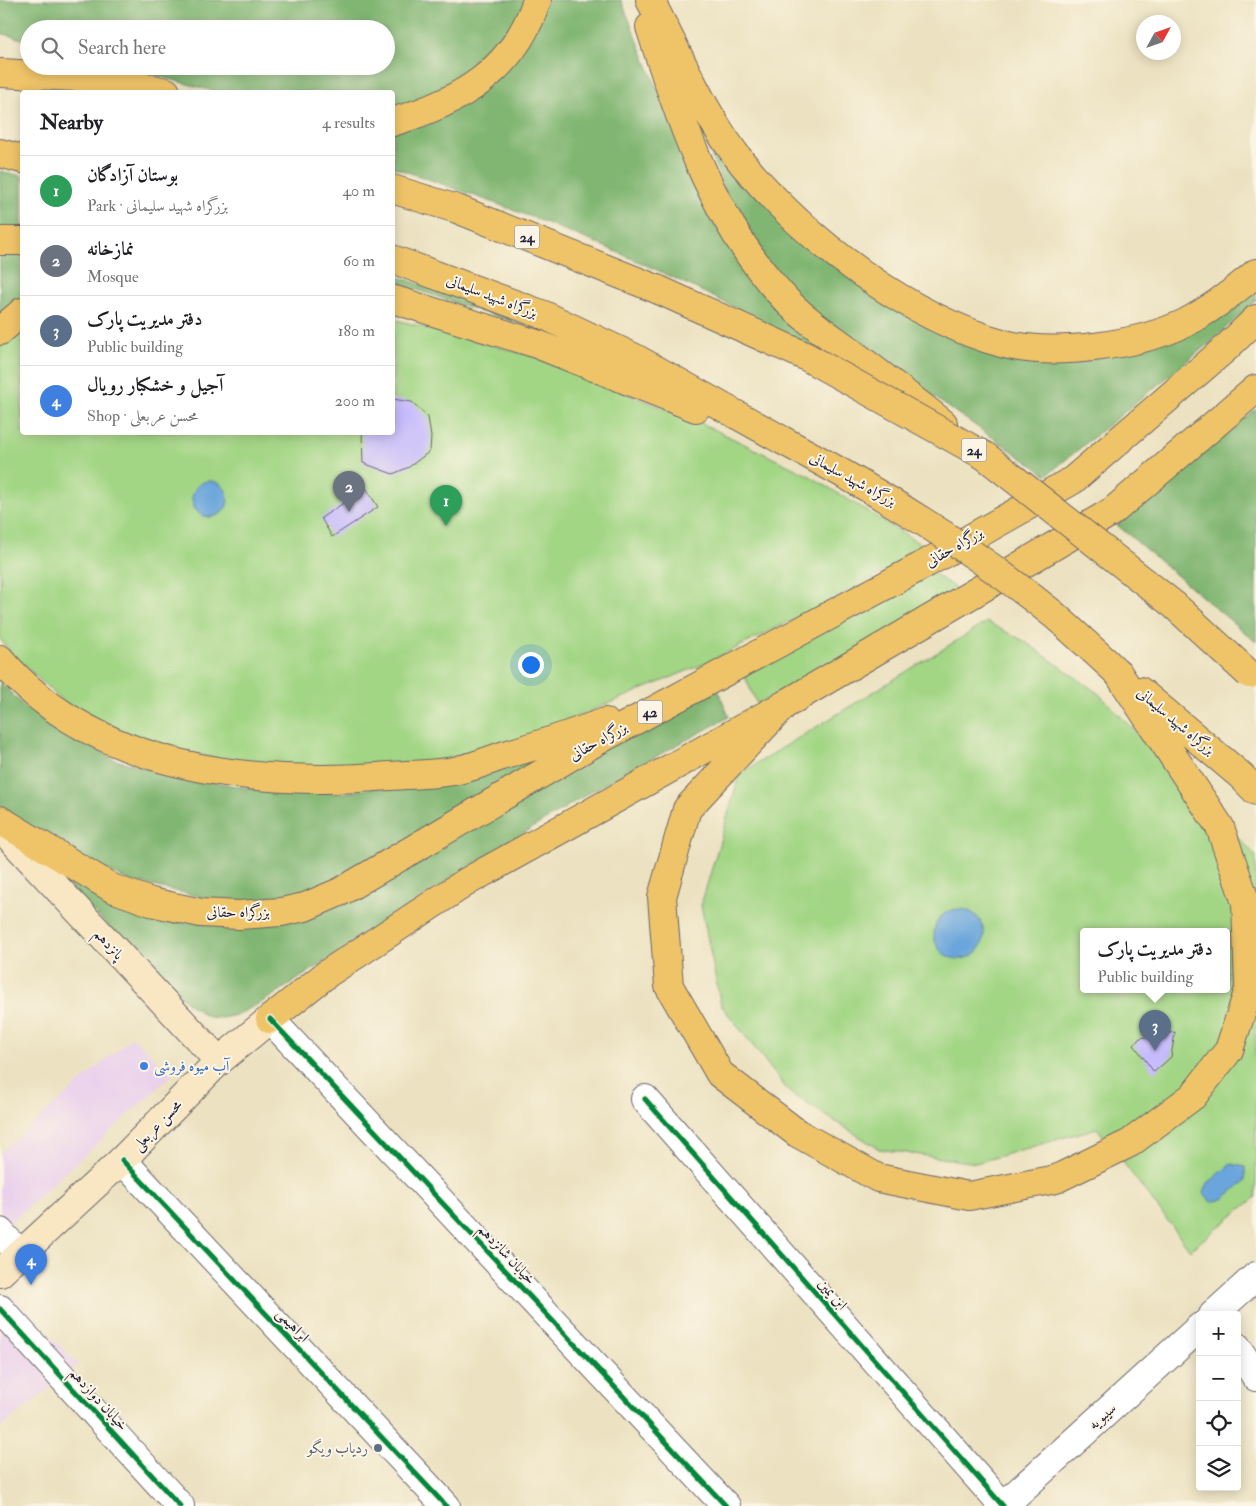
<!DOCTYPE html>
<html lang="en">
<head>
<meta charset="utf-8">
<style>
  :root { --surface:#fff; --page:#f2f2f2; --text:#202124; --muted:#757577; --line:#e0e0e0; --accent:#1a73e8 }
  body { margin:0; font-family:"IM FELL Double Pica",Amiri,serif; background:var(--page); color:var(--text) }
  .controls { position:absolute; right:15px; bottom:15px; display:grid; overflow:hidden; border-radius:5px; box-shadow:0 2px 12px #0003 }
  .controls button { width:45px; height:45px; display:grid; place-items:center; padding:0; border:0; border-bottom:1px solid var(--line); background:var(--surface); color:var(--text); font:25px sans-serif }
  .compass { position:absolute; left:1136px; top:15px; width:45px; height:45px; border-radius:50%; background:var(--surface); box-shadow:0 2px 12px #0003; rotate:50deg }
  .you { position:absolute; left:530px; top:664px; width:18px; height:18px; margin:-12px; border:4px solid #fff; border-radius:50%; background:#1a73e8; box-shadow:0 0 0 8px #1a73e833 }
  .badge { display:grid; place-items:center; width:32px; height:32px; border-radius:50%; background:var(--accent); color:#fff; font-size:16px; font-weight:700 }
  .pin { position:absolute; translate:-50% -41px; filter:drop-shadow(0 1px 2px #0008) }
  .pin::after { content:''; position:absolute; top:26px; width:18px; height:15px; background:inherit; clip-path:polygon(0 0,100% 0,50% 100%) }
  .popup { position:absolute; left:1080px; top:928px; width:150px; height:65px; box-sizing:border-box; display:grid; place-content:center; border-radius:5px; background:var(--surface); filter:drop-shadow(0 1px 4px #0005); font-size:16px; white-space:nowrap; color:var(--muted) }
  .popup b { font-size:19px; color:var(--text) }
  .popup::after { content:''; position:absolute; left:50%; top:100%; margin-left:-10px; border:10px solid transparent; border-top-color:var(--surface) }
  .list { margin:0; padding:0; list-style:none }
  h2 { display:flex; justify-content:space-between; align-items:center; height:65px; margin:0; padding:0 20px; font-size:21px }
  h2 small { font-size:16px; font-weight:400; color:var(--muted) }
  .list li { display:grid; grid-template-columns:32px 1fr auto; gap:15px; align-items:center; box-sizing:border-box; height:70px; padding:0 20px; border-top:1px solid var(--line) }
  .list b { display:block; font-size:19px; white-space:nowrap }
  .list p { margin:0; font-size:16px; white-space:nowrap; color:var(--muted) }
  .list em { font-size:16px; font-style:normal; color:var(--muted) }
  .icon { flex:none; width:28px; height:28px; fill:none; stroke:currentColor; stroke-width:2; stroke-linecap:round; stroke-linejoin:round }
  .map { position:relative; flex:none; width:1256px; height:1506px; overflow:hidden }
  .search { position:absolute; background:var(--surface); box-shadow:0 2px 12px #0003; left:20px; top:20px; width:375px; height:55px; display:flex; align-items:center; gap:12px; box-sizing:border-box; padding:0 18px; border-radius:28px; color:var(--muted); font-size:19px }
  .panel { position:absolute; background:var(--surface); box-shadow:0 2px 12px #0003; left:20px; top:90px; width:375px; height:345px; border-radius:5px }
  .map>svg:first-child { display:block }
  .built { fill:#ead1ec }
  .green { fill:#a2d584; stroke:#627c60; fill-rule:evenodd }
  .forest { fill:#81b672; stroke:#526c56 }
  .water { fill:#6aa6db; stroke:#46648b }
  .building { fill:#beb2ff }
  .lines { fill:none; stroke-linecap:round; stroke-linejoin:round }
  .street-casing { stroke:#69656a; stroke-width:30 }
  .secondary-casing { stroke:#69656a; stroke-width:30 }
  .highway-casing { stroke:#69656a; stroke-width:30 }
  .street { stroke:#fff; stroke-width:28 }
  .secondary { stroke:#f9e7c3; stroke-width:28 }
  .highway { stroke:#efc469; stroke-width:28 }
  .highway-bridge-casing { stroke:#69656a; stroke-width:30; stroke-linecap:butt }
  .highway-bridge { stroke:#efc469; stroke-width:28 }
  .cycleway-casing { stroke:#fcf5e5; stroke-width:8 }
  .cycleway { stroke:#00873e; stroke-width:5 }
  .shop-dot { fill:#3f7fe0; stroke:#fcf5e5; stroke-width:2 }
  .service-dot { fill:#5c6f8a; stroke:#fcf5e5; stroke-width:2 }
  .labels { text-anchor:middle; stroke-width:4; stroke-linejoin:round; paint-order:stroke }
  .shield { fill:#fcf5e5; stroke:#63616e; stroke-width:1 }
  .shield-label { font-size:14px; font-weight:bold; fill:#22223b }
  .street-label { font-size:15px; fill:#22223b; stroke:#fcf5e5 }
  .shop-label { font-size:15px; fill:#366cbe; stroke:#fcf5e5; text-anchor:start }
  .service-label { font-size:15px; fill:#4e5e75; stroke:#fcf5e5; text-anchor:end }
</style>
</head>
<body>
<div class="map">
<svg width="1256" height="1506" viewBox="0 0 1256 1506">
  <rect width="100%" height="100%" fill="#fcf5e5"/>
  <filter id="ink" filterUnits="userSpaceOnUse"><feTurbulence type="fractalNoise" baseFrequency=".02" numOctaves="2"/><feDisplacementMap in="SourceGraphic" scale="10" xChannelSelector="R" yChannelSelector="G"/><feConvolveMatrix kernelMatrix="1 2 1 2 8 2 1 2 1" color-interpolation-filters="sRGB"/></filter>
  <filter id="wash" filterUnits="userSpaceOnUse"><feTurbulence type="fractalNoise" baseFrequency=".0096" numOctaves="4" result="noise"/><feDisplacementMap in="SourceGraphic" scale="20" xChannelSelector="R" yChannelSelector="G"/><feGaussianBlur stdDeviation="1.12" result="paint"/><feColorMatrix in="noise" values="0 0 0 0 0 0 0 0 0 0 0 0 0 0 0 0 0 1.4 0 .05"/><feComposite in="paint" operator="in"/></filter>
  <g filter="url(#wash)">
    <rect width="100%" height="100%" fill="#ece2c1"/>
    <path class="built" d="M 132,1037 L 172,1075 L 0,1232 L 0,1153 Z
      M 11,1295 L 78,1365 L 0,1428 L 0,1305 Z"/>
    <path class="green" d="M 393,319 L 532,356 L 699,422 L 810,476 L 927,548 L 835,599 L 706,663 L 518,741 L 406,769 L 253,766 L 139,742 L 66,704 L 12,654 L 0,639 L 0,349 L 2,345 L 22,328 L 22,432 L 392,432 Z
      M 932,572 L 966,596 L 757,704 L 742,670 Z
      M 987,622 L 1024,641 L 1099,694 L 1256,856 L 1256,1197 L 1190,1250 L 1097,1128 L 976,1163 L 879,1149 L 790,1093 L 721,1005 L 701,905 L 740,774 ZM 1084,932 L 1226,932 L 1226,990 L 1084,990 Z"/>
    <path class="forest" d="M 0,0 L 526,0 C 509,33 489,71 454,88 C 434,98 413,105 393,113 L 392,92 L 217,92 L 121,66 L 386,66 L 386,29 L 29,29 L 29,41 L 0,33 Z
      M 548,0 L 621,0 L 696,183 L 713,217 L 898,397 C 831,360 765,321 695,288 C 597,240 496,202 393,167 L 393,131 L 447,114 Z
      M 680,78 L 723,148 L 911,316 L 1085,356 L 1256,282 L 1256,300 L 1213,340 L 1047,475 L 807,310 L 766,267 L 730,203 Z
      M 0,171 L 22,176 L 22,231 L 0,232 Z
      M 22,252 L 22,296 L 0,314 L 0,253 Z
      M 393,275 L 464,300 L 534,329 L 393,282 Z
      M 1256,409 L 1256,642 L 1117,525 Z
      M 0,682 L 26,708 L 115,760 L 195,779 L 260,790 L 343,793 L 520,763 L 571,747 L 400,848 L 297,898 L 256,902 L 216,900 L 130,881 L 82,859 L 8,812 L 0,805 Z
      M 717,687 L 729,717 L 592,791 L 463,871 L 266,1000 L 237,1015 L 222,1018 L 208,1017 L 190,1005 L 15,836 L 91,892 L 118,906 L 146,916 L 180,922 L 270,925 Z"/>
    <path class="water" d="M192 499a18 18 0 1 1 36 0a18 18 0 1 1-36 0Z
      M934 934a25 25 0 1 1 50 0a25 25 0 1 1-50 0Z
      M 1231,1164 L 1245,1167 L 1245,1181 L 1223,1199 L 1211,1202 L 1204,1193 L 1208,1183 Z"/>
    <g id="blocks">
      <path class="building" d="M 392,399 L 412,402 L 428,417 L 431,437 L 430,451 L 409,467 L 393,474 L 363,463 L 362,432 L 392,432 Z
        M 366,488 L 378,507 L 332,537 L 321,518 Z
        M 1175,1032 L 1171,1057 L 1154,1072 L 1134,1045 L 1140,1038 Z"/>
    </g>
  </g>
  <g filter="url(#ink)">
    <use href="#blocks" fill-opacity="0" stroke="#69656a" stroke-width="1"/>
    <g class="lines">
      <defs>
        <path id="street" d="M 270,1019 L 726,1506
          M 645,1099 L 1003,1506
          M 122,1160 L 446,1506
          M 0,1232 L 20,1254
          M 0,1309 L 180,1506
          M 1213,1315 L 1256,1276
          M 1237,1347 L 1256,1377
          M 1003,1506 L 1200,1327"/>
        <path id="secondary" d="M 0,827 L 219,1061
          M 0,1273 L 122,1160 L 219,1061 L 270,1019"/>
        <path id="highway" d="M 650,0 C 679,54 704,116 743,164 C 806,240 908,318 1005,344 C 1055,357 1139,345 1185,323 C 1210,310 1235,291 1256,273
          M 650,27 C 681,125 717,230 790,304 C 807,321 828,335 847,349 C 879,373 911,398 943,423
          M 1,73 L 110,79 L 166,92
          M 392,122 C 460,102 514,71 537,0
          M 0,153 L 22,159
          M 392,189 L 457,209 L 659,290
          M 0,241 L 22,241
          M 392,259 L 544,315 L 635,358 L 782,440
          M 392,299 L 537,344 L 696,408
          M 0,331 L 22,312
          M 0,659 C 94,770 254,787 390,776 C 412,774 437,775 458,770 C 474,767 490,760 505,755 C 539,745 572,734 605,722
          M 1140,691 L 1240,775 L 1256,791
          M 784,705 L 687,809 L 662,897 L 669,986 L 720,1074 L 797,1133 L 878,1178 L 969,1196 L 1056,1179 L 1130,1143 L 1193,1096 L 1229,1050 L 1249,989 L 1246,903 L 1220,827 L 1118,673
          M 0,820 L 112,888 L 151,902 L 201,913 L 239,915 L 281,912 L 305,907 L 342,891 L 597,741 L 927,563 L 1073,480 L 1226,348 L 1256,319
          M 270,1019 L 328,973 L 468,881 L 784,705 L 1113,511 L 1256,389"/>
      </defs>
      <use href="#street" class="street-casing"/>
      <use href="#secondary" class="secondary-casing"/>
      <use href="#highway" class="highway-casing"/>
      <use href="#street" class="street"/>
      <use href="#secondary" class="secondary"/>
      <use href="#highway" class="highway"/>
      <defs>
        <path id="highway-bridge" d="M 659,290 L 805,356 L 985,456 L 1174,605 L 1249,674
          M 782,440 C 877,491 969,546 1053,614 C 1075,633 1096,653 1118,673"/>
      </defs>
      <use href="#highway-bridge" class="highway-bridge-casing"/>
      <use href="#highway-bridge" class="highway-bridge"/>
      <defs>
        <path id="cycleway" d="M 270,1019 L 726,1506
          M 645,1099 L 1003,1506
          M 122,1160 L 446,1506
          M 0,1309 L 180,1506"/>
      </defs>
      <use href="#cycleway" class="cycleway-casing"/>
      <use href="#cycleway" class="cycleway"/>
    </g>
  </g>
  <circle class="shop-dot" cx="144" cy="1066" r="5"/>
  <circle class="service-dot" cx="378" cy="1448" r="5"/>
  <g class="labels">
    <g class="shield">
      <rect x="514.5" y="225.5" width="25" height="23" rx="4"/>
      <rect x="961.5" y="438.5" width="25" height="23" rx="4"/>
      <rect x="637.5" y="700.5" width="25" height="23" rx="4"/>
    </g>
    <g class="shield-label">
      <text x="527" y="242">24</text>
      <text x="974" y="455">24</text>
      <text x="650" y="717">42</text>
    </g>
    <g class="street-label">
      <text transform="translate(492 296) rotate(21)" y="5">بزرگراه شهید سلیمانی</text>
      <text transform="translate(853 479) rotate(29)" y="5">بزرگراه شهید سلیمانی</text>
      <text transform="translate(954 547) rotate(-30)" y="5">بزرگراه حقانی</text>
      <text transform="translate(1176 721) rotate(40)" y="5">بزرگراه شهید سلیمانی</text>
      <text transform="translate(598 741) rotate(-29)" y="5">بزرگراه حقانی</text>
      <text x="238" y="917">بزرگراه حقانی</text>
      <text transform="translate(109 944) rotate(47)" y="5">پانزدهم</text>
      <text transform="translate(157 1125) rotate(-46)" y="5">محسن عربعلی</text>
      <text transform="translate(507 1254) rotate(47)" y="5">خیابان شانزدهم</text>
      <text transform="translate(833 1294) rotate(49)" y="5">ابن یمین</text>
      <text transform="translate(293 1325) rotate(47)" y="5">ابراهیمی</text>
      <text transform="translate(99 1399) rotate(48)" y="5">خیابان دوازدهم</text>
      <text transform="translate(1102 1416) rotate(-42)" y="5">سیبویه</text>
    </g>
    <g class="shop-label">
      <text x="154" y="1071">آب میوه فروشی</text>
    </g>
    <g class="service-label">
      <text x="368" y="1453">ردیاب ویگو</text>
    </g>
  </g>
</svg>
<div class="controls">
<button>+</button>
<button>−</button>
<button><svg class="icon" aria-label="locate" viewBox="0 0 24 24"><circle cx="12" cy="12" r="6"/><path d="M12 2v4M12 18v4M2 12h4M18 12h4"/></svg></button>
<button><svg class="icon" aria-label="layers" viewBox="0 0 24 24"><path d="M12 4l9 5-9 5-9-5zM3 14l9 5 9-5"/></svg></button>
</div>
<svg class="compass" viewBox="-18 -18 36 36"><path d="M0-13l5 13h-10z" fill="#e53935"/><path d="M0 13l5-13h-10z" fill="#757577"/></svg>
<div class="you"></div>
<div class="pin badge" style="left:446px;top:526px;background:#2e9e5b">1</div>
<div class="pin badge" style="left:349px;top:512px;background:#6b7280">2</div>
<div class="pin badge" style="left:1155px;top:1051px;background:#5c6f8a">3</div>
<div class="popup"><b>دفتر مدیریت پارک</b>Public building</div>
<div class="pin badge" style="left:31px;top:1285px;background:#3f7fe0">4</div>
<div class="search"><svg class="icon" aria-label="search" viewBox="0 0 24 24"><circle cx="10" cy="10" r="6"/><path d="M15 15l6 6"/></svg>Search here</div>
<section class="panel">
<h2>Nearby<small>4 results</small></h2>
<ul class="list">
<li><span class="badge" style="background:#2e9e5b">1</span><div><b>بوستان آزادگان</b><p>Park · بزرگراه شهید سلیمانی</p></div><em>40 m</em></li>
<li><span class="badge" style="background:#6b7280">2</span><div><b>نمازخانه</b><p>Mosque</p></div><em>60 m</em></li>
<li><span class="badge" style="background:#5c6f8a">3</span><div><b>دفتر مدیریت پارک</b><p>Public building</p></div><em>180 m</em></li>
<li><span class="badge" style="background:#3f7fe0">4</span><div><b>آجیل و خشکبار رویال</b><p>Shop · محسن عربعلی</p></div><em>200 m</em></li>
</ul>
</section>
</div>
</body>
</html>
